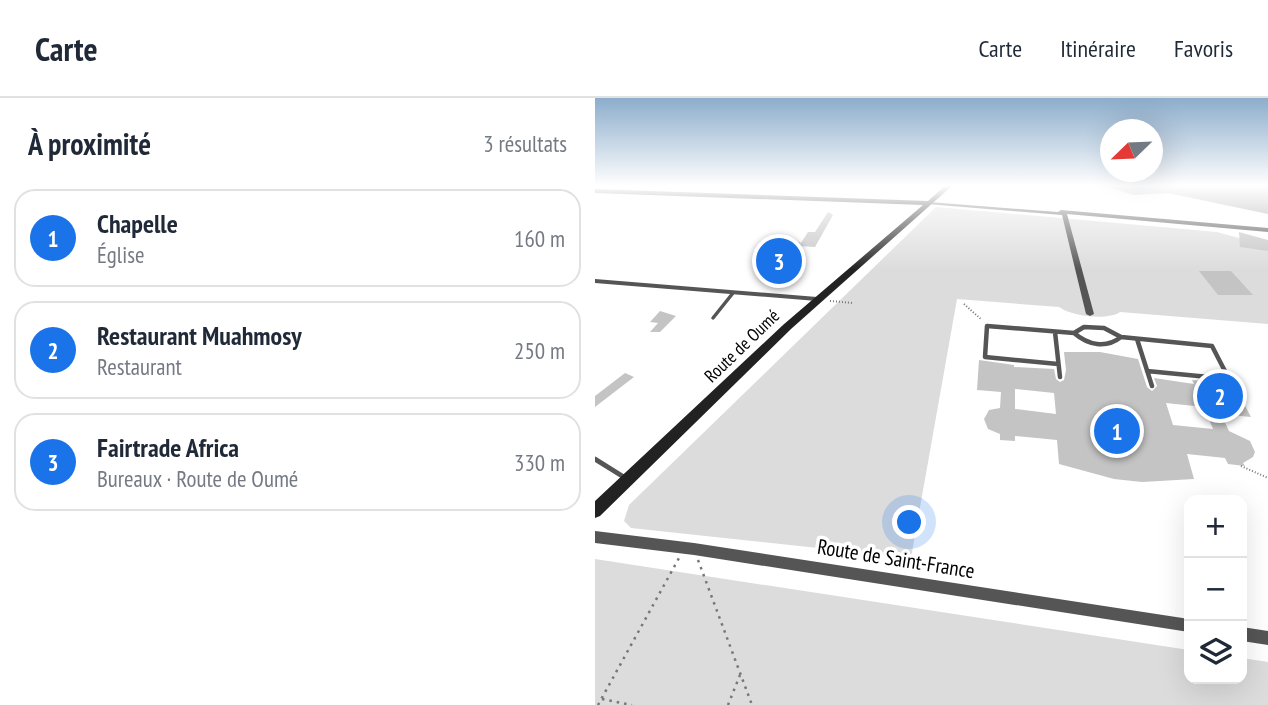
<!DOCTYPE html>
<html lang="fr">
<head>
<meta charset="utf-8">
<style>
  :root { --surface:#fff; --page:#f2f2f3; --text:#1f2937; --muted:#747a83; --line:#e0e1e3; --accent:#1a73e8 }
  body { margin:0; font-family:"PT Sans Narrow",sans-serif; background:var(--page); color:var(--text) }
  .controls { position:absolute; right:21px; bottom:21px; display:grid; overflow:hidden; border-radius:14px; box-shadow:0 7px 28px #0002 }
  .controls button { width:63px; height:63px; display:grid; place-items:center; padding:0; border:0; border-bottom:2px solid var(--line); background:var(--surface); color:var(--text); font:35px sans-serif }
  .compass { position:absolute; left:505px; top:21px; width:63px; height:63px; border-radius:50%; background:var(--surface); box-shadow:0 7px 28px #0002; rotate:247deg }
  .you { position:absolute; left:315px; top:425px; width:24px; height:24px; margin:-18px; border:5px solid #fff; border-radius:50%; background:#1a73e8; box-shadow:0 0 0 10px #1a73e833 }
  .badge { display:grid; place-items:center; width:46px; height:46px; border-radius:50%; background:var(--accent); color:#fff; font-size:23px; font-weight:700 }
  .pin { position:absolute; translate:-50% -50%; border:4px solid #fff; box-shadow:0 2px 7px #0006 }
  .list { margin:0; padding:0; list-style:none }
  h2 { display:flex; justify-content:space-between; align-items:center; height:91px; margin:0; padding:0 28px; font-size:30px }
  h2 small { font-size:23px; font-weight:400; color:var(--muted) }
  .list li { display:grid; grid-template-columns:46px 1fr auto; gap:21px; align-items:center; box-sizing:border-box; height:98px; margin:0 14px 14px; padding:0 14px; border:2px solid var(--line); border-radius:21px }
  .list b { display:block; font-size:26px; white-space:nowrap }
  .list p { margin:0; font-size:23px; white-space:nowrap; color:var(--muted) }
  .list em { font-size:23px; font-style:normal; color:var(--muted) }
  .icon { flex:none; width:38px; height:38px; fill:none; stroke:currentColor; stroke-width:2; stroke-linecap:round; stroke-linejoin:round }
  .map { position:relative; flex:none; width:673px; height:607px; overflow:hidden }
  header { display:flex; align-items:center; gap:42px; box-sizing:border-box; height:98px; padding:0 35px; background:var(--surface); border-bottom:2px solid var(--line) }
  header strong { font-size:33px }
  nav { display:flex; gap:38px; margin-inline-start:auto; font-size:24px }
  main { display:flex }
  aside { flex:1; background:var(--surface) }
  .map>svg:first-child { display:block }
  .green { fill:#dcdcdc }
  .water { fill:#a3a3a3 }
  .building { fill:#c4c4c4; fill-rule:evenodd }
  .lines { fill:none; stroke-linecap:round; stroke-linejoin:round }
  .path-far1 { stroke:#777; stroke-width:2; stroke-dasharray:1 2; stroke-linecap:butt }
  .path { stroke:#777; stroke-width:2.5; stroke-dasharray:2.5 5; stroke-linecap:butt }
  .lane-far2 { stroke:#555; stroke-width:3.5 }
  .lane-far1 { stroke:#555; stroke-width:4.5 }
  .lane { stroke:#555; stroke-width:5 }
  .street { fill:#555; fill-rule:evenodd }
  .secondary { fill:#222; fill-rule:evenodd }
  .labels { text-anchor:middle; stroke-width:7; stroke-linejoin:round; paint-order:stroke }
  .street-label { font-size:18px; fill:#000; stroke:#fff }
  .near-street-label { font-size:21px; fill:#000; stroke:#fff }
</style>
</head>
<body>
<header>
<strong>Carte</strong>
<nav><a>Carte</a><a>Itinéraire</a><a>Favoris</a></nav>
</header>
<main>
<aside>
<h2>À proximité<small>3 résultats</small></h2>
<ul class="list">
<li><span class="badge">1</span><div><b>Chapelle</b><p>Église</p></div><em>160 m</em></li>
<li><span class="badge">2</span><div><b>Restaurant Muahmosy</b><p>Restaurant</p></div><em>250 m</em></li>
<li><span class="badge">3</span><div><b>Fairtrade Africa</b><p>Bureaux · Route de Oumé</p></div><em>330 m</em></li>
</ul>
</aside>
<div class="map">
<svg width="673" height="607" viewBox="0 0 673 607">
  <rect width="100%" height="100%" fill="#fff"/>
  <path class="green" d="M 341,109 L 622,134 L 673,148 L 673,226 L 525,214 C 512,223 476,218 464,209 L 362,201 L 316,460 L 36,430 L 29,423 L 34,407 Z
    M 0,461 L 594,552 L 594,581 L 647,581 L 647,560 L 673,564 L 673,607 L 0,607 Z"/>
  <path class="water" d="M 508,87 L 673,87 L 673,116 L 573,95 L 539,97 Z"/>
  <path class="building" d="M 233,114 L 238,117 L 220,149 L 204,148 L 213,134 L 220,134 Z
    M 644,134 L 673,142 L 673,153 L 645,149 Z
    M 189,143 L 206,144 L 193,163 L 176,162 Z
    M 604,173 L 636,173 L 658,197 L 623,197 Z
    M 65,213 L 81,218 L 65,234 L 55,234 L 63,225 L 55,224 Z
    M 469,254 L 505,254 L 543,261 L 552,289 L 557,293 L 562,288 L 559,280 L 599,286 L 597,282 L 638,285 L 656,319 L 626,316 L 634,333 L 655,343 L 660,354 L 658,359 L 648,365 L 650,368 L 633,366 L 630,360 L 592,356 L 599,381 L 547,384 L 519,381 L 464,366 L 462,342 L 420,338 L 420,343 L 405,342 L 405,336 L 393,331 L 389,321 L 394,312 L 405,310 L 406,294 L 382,292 L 384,262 L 419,267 L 419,269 L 459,271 L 461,281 L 465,284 L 469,282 L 471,272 ZM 420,291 L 459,295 L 461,316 L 420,311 ZM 571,305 L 609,309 L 618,331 L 578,327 Z
    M 30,275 L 39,279 L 0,309 L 0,298 Z"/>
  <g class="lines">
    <path class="path-far1" d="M 235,203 L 258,205
      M 369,206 L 387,222
      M 646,368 L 673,380"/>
    <path class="path" d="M 103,462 L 157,607
      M 7,601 L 37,607
      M 3,607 L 84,460
      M 133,607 L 145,577"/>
    <path class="lane-far2" d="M 118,220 L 138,195"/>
    <path class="lane-far1" d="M 489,229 L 509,230 L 526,239 C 511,251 493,247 479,235 Z
      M 460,234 L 465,279
      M 526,239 L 617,248 L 634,281 L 552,273
      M 542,241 L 557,288
      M 463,266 L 390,259 L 392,228 L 479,235"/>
    <path class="lane" d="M 0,361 L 32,381"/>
    <path class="street" d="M 334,104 L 463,114 L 466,112 L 673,130 L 673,134 L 472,116 L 499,216 L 495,218 L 491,216 L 467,117 L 332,106 L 332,104 Z
      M 0,181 L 222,199 L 225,201 L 222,203 L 0,185 Z
      M 0,433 L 99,445 L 594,521 L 594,534 L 99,457 L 0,445 Z
      M 647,529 L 673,533 L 673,547 L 647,543 Z"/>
    <path class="secondary" d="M 351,87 L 358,87 L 196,231 L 5,418 L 0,420 L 0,403 L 188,227 L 328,107 L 0,95 L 0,91 L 333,103 Z"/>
  </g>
  <linearGradient id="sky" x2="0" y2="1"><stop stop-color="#8cadcc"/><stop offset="0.51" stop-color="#fff"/><stop offset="1" stop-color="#fff" stop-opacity="0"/></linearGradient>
  <rect width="673" height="172" fill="url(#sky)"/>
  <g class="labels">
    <g class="street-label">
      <text transform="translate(147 248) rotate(-44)" y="6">Route de Oumé</text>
    </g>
    <g class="near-street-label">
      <text transform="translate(301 461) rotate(9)" y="7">Route de Saint-France</text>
    </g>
  </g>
</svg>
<div class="controls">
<button>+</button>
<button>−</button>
<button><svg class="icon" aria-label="layers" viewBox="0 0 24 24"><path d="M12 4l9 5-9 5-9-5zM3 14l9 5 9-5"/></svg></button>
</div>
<svg class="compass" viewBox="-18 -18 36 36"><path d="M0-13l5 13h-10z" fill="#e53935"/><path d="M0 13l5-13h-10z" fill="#747a83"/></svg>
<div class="you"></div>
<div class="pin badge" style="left:522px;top:333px">1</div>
<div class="pin badge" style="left:625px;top:298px">2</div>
<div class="pin badge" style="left:184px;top:163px">3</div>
</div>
</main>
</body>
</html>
